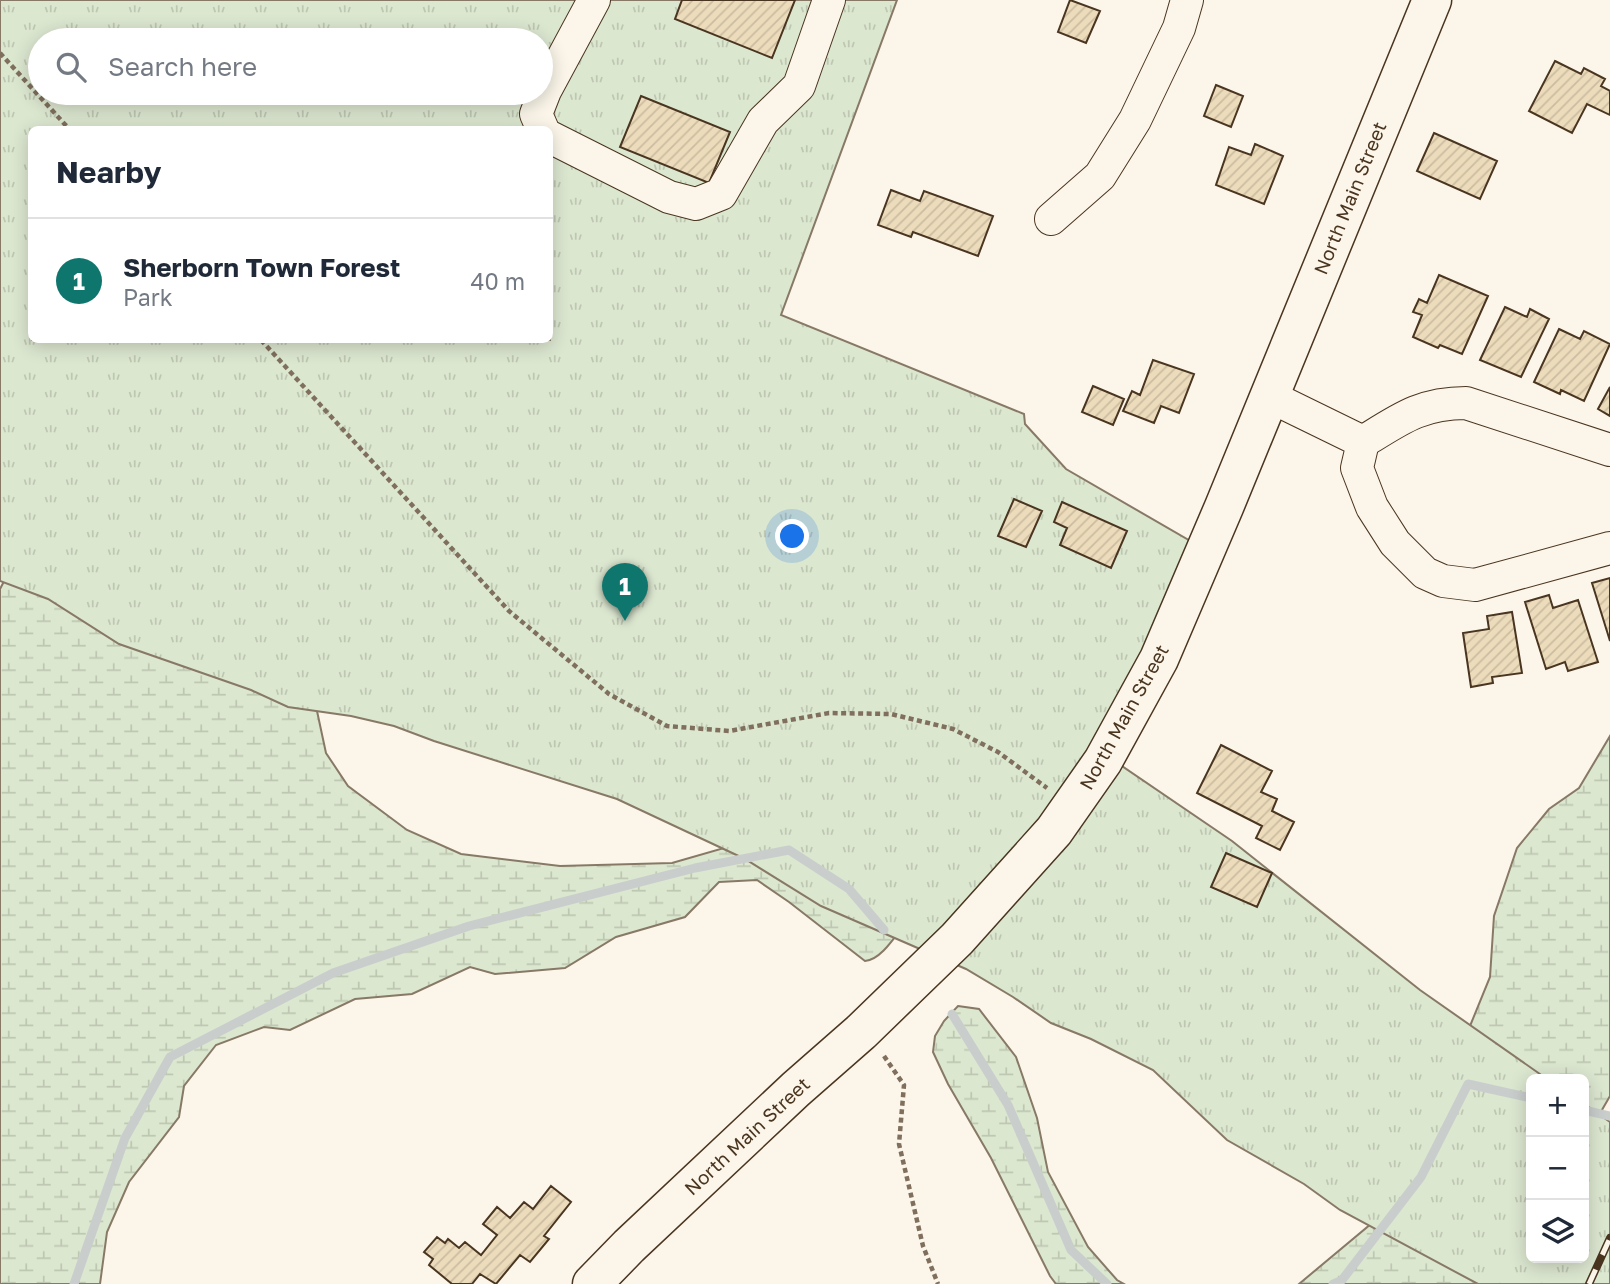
<!DOCTYPE html>
<html lang="en">
<head>
<meta charset="utf-8">
<style>
  :root { --surface:#fff; --page:#f6f6f7; --text:#1f2937; --muted:#747a83; --line:#e0e1e3; --accent:#0f766e }
  body { margin:0; font-family:"Golos Text",sans-serif; background:var(--page); color:var(--text) }
  .controls { position:absolute; right:21px; bottom:21px; display:grid; overflow:hidden; border-radius:10px; box-shadow:0 4px 18px #0003 }
  .controls button { width:63px; height:63px; display:grid; place-items:center; padding:0; border:0; border-bottom:2px solid var(--line); background:var(--surface); color:var(--text); font:35px sans-serif }
  .you { position:absolute; left:793px; top:537px; width:24px; height:24px; margin:-18px; border:5px solid #fff; border-radius:50%; background:#1a73e8; box-shadow:0 0 0 10px #1a73e833 }
  .badge { display:grid; place-items:center; width:46px; height:46px; border-radius:50%; background:var(--accent); color:#fff; font-size:23px; font-weight:700 }
  .pin { position:absolute; translate:-50% -58px; filter:drop-shadow(0 2px 4px #0008) }
  .pin::after { content:''; position:absolute; top:37px; width:24px; height:21px; background:inherit; clip-path:polygon(0 0,100% 0,50% 100%) }
  .list { margin:0; padding:0; list-style:none }
  h2 { display:flex; justify-content:space-between; align-items:center; height:91px; margin:0; padding:0 28px; font-size:30px }
  h2 small { font-size:23px; font-weight:400; color:var(--muted) }
  .list li { display:grid; grid-template-columns:46px 1fr auto; gap:21px; align-items:center; box-sizing:border-box; height:126px; padding:0 28px; border-top:2px solid var(--line) }
  .list b { display:block; font-size:26px; white-space:nowrap }
  .list p { margin:0; font-size:23px; white-space:nowrap; color:var(--muted) }
  .list em { font-size:23px; font-style:normal; color:var(--muted) }
  .icon { flex:none; width:38px; height:38px; fill:none; stroke:currentColor; stroke-width:2; stroke-linecap:round; stroke-linejoin:round }
  .map { position:relative; flex:none; width:1610px; height:1284px; overflow:hidden }
  .search { position:absolute; background:var(--surface); box-shadow:0 4px 18px #0003; left:28px; top:28px; width:525px; height:77px; display:flex; align-items:center; gap:18px; box-sizing:border-box; padding:0 24px; border-radius:38px; color:var(--muted); font-size:26px }
  .panel { position:absolute; background:var(--surface); box-shadow:0 4px 18px #0003; left:28px; top:126px; width:525px; height:217px; border-radius:10px }
  .map>svg:first-child { display:block }
  .wetland { fill:url(#wetland-marsh); stroke:#887966; stroke-width:2 }
  .park { fill:url(#park-tufts); stroke:#887966; stroke-width:2; fill-rule:evenodd }
  .lines { fill:none; stroke-linecap:round; stroke-linejoin:round }
  .stream { stroke:#c9cecd; stroke-width:9 }
  .building { fill:url(#building-hatch); stroke:#4a3520; stroke-width:2 }
  .minor-casing { stroke:#4a3520; stroke-width:34 }
  .major-casing { stroke:#4a3520; stroke-width:41 }
  .path { stroke:#7f6f5c; stroke-width:4.5; stroke-dasharray:5 3.5; stroke-linecap:butt }
  .minor { stroke:#fbf6e9; stroke-width:32 }
  .major { stroke:#fbf6e9; stroke-width:38 }
  .rail-casing { stroke:#4a3520; stroke-width:8 }
  .rail { stroke:#fbf6e9; stroke-width:5; stroke-dasharray:16; stroke-linecap:butt }
  .labels { text-anchor:middle; stroke-width:5; stroke-linejoin:round; paint-order:stroke }
  .street-label { font-size:19px; fill:#4a3520; stroke:#fbf6e9 }
</style>
</head>
<body>
<div class="map">
<svg width="1610" height="1284" viewBox="0 0 1610 1284">
  <defs>
    <pattern id="wetland-marsh" width="20" height="14" patternUnits="userSpaceOnUse" patternTransform="scale(1.75)"><rect width="20" height="14" fill="#dce7d0"/><path d="M1 5h8M5 5V1M11 12h8M15 12V8" fill="none" stroke="#bec7b2"/></pattern>
    <pattern id="park-tufts" width="24" height="20" patternUnits="userSpaceOnUse" patternTransform="scale(1.75)"><rect width="24" height="20" fill="#dce7d0"/><path d="M3 7l-1-3M5 7V3M7 7l1-3M15 17l-1-3M17 17v-4M19 17l1-3" fill="none" stroke="#bec7b2"/></pattern>
    <pattern id="building-hatch" width="6" height="6" patternUnits="userSpaceOnUse" patternTransform="scale(1.75)"><rect width="6" height="6" fill="#ecdcbc"/><path d="M-1 1l2-2M0 6l6-6M5 7l2-2" fill="none" stroke="#ccbda1"/></pattern>
  </defs>
  <rect width="100%" height="100%" fill="#fbf6e9"/>
  <path class="wetland" d="M 72,452 L 311,683 L 326,753 L 348,786 L 407,830 L 461,854 L 560,866 L 672,863 L 807,824 L 908,920 C 897,933 882,960 865,961 L 789,902 L 757,880 L 719,882 L 685,917 L 616,937 L 565,968 L 495,974 L 470,967 L 412,994 L 355,999 L 290,1030 L 264,1027 L 216,1045 L 184,1086 L 179,1117 L 129,1182 L 107,1232 L 100,1284 L 0,1284 L 0,589 Z
    M 1610,736 L 1610,1096 L 1584,1141 L 1584,1079 L 1531,1079 L 1531,1258 L 1525,1284 L 1299,1284 L 1378,1218 L 1470,1026 L 1490,977 L 1494,916 L 1517,848 L 1549,809 L 1579,788 Z
    M 958,1006 L 979,1009 L 1016,1057 L 1037,1118 L 1048,1172 L 1088,1247 L 1117,1280 L 1124,1284 L 1056,1284 L 1050,1276 L 991,1158 L 948,1084 L 933,1052 L 935,1036 L 944,1021 Z"/>
  <path class="park" d="M 0,0 L 897,0 L 781,315 L 1024,414 L 1025,424 L 1066,469 L 1192,542 L 1122,766 L 1232,841 L 1420,990 L 1547,1079 L 1531,1079 L 1531,1258 L 1584,1258 L 1584,1104 L 1610,1122 L 1610,1284 L 1478,1284 L 1340,1210 L 1304,1184 L 1227,1140 L 1153,1070 L 1091,1039 L 1051,1023 L 1013,997 L 966,969 L 821,906 L 745,859 L 617,799 L 434,741 L 394,726 L 351,716 L 288,707 L 251,690 L 119,644 L 48,599 L 0,581 ZM 40,40 L 541,40 L 541,93 L 40,93 ZM 32,130 L 550,130 L 550,340 L 32,340 Z"/>
  <g class="lines">
    <path class="stream" d="M 952,1014 L 1008,1105 L 1071,1250 L 1107,1284
      M 1584,1110 L 1610,1116
      M 74,1284 L 125,1138 L 170,1057 L 333,973 L 469,926 L 695,868 L 789,850 L 849,889 L 884,930
      M 1333,1284 L 1342,1280 L 1421,1177 L 1468,1084 L 1531,1098"/>
  </g>
  <path class="building" d="M 682,0 L 795,0 L 772,58 L 675,19 Z
    M 1070,0 L 1100,11 L 1086,43 L 1058,32 Z
    M 1555,61 L 1581,74 L 1584,68 L 1605,79 L 1601,86 L 1610,91 L 1610,115 L 1587,104 L 1572,133 L 1529,111 Z
    M 1216,85 L 1243,96 L 1231,127 L 1204,116 Z
    M 641,96 L 730,132 L 709,183 L 620,147 Z
    M 1434,133 L 1497,161 L 1480,199 L 1417,171 Z
    M 1255,144 L 1283,156 L 1264,204 L 1216,185 L 1229,147 L 1251,155 Z
    M 891,190 L 920,201 L 924,191 L 993,216 L 978,256 L 913,232 L 911,237 L 878,225 Z
    M 1439,275 L 1488,296 L 1462,354 L 1440,345 L 1438,348 L 1413,337 L 1422,315 L 1413,312 L 1419,299 L 1427,303 Z
    M 1505,307 L 1527,317 L 1530,309 L 1549,319 L 1521,377 L 1480,360 Z
    M 1559,329 L 1580,339 L 1584,331 L 1610,344 L 1584,401 L 1561,390 L 1560,394 L 1534,382 Z
    M 1153,360 L 1194,374 L 1179,413 L 1161,406 L 1154,423 L 1123,411 L 1132,391 L 1140,395 Z
    M 1093,386 L 1124,399 L 1113,425 L 1082,412 Z
    M 1610,387 L 1610,416 L 1598,409 Z
    M 1014,499 L 1042,511 L 1026,547 L 998,536 Z
    M 1062,502 L 1127,531 L 1111,568 L 1060,545 L 1067,528 L 1054,522 Z
    M 1610,578 L 1610,641 L 1592,583 Z
    M 1549,595 L 1553,608 L 1578,600 L 1598,662 L 1568,671 L 1565,662 L 1546,669 L 1525,602 Z
    M 1512,612 L 1522,673 L 1492,677 L 1493,683 L 1471,687 L 1463,633 L 1489,629 L 1487,616 Z
    M 1221,745 L 1272,771 L 1261,792 L 1277,799 L 1272,811 L 1294,822 L 1280,850 L 1256,838 L 1262,826 L 1197,793 Z
    M 1226,853 L 1272,873 L 1257,907 L 1211,887 Z
    M 551,1186 L 571,1202 L 544,1236 L 549,1239 L 530,1262 L 520,1255 L 496,1284 L 480,1274 L 472,1284 L 452,1284 L 429,1265 L 433,1259 L 424,1252 L 437,1237 L 445,1243 L 448,1239 L 459,1248 L 465,1242 L 481,1255 L 497,1235 L 483,1224 L 497,1207 L 510,1218 L 524,1202 L 533,1209 Z"/>
  <g class="lines">
    <defs>
      <path id="minor" d="M 543,130 L 536,114 L 545,91 L 594,0
        M 550,137 L 669,197 L 696,204 L 721,194 L 763,121 L 799,86 L 829,0
        M 1051,219 L 1100,176 L 1135,120 L 1179,28 L 1187,0
        M 1269,396 L 1363,442
        M 1610,450 L 1466,403 C 1421,403 1400,419 1363,442 L 1357,468 L 1372,507 L 1395,543 L 1425,573 L 1443,581 L 1475,585 L 1610,548"/>
      <path id="major" d="M 592,1284 L 629,1246 L 796,1089 L 861,1032 L 957,939 L 1054,831 L 1103,761 L 1159,659 L 1224,507 L 1432,0"/>
    </defs>
    <use href="#minor" class="minor-casing"/>
    <use href="#major" class="major-casing"/>
    <path class="path" d="M 0,53 L 70,130
      M 261,340 L 509,611 L 609,694 L 667,726 L 729,731 L 829,713 L 891,714 L 953,729 L 998,752 L 1047,788
      M 884,1056 L 904,1085 L 899,1144 L 923,1246 L 938,1284"/>
    <use href="#minor" class="minor"/>
    <use href="#major" class="major"/>
    <defs>
      <path id="rail" d="M 1589,1284 L 1610,1238"/>
    </defs>
    <use href="#rail" class="rail-casing"/>
    <use href="#rail" class="rail"/>
  </g>
  <g class="labels">
    <g class="street-label">
      <text transform="translate(1350 198) rotate(-68)" y="7">North Main Street</text>
      <text transform="translate(1124 717) rotate(-61)" y="7">North Main Street</text>
      <text transform="translate(747 1136) rotate(-43)" y="7">North Main Street</text>
    </g>
  </g>
</svg>
<div class="controls">
<button>+</button>
<button>−</button>
<button><svg class="icon" aria-label="layers" viewBox="0 0 24 24"><path d="M12 4l9 5-9 5-9-5zM3 14l9 5 9-5"/></svg></button>
</div>
<div class="you"></div>
<div class="pin badge" style="left:625px;top:621px">1</div>
<div class="search"><svg class="icon" aria-label="search" viewBox="0 0 24 24"><circle cx="10" cy="10" r="6"/><path d="M15 15l6 6"/></svg>Search here</div>
<section class="panel">
<h2>Nearby<small></small></h2>
<ul class="list">
<li><span class="badge">1</span><div><b>Sherborn Town Forest</b><p>Park</p></div><em>40 m</em></li>
</ul>
</section>
</div>
</body>
</html>
